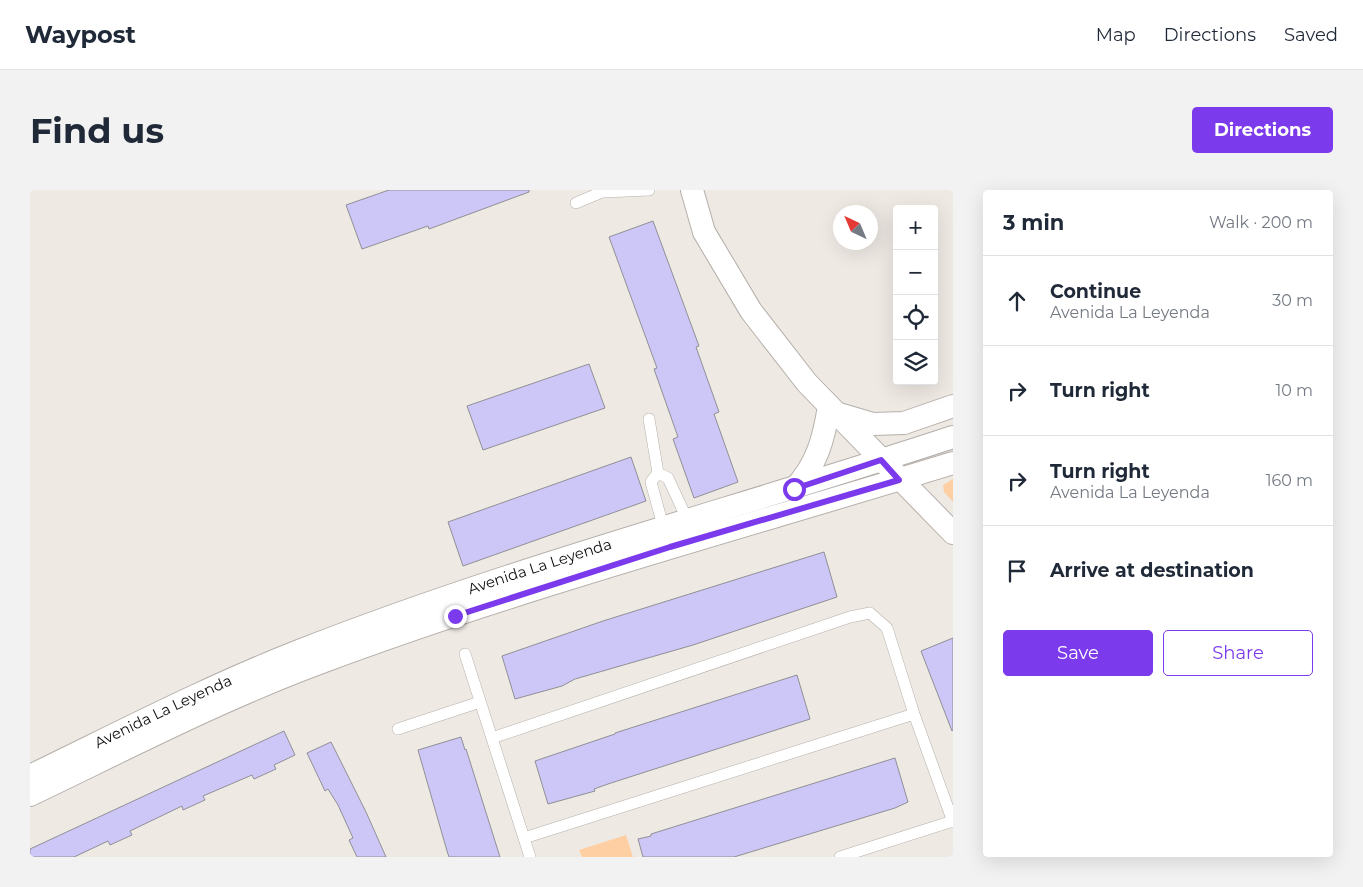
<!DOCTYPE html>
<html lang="en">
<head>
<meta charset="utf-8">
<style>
  :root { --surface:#fff; --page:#f2f2f3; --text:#1f2937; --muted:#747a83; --line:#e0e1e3; --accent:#7c3aed }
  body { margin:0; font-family:Montserrat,sans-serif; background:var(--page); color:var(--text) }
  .controls { position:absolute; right:15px; top:15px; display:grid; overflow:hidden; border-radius:5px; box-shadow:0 5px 20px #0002 }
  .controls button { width:45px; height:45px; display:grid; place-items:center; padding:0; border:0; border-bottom:1px solid var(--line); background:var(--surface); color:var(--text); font:25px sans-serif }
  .compass { position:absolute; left:803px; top:15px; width:45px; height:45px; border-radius:50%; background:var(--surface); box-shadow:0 5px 20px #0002; rotate:316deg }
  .stop { position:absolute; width:15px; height:15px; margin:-11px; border:4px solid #7c3aed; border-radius:50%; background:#fff }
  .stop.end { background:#7c3aed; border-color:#fff; box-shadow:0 1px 5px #0008 }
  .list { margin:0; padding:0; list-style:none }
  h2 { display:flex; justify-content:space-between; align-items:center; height:65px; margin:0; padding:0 20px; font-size:21px }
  h2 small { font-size:16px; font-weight:400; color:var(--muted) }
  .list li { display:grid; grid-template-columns:32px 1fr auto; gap:15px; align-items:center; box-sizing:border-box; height:90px; padding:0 20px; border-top:1px solid var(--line) }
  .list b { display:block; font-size:19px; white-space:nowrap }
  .list p { margin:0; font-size:16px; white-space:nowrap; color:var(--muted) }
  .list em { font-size:16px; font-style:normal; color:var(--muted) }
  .actions { display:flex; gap:10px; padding:15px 20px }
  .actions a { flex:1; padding:11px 0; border:1px solid var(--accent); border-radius:5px; text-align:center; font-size:18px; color:var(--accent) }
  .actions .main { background:var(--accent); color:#fff }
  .icon { flex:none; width:28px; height:28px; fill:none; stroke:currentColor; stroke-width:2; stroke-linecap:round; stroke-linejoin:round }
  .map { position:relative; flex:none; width:923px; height:667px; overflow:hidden; border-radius:5px }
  header { display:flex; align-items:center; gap:30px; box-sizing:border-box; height:70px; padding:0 25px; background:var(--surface); border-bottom:1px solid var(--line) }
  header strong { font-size:24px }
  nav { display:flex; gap:28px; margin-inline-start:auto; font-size:18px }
  .intro { display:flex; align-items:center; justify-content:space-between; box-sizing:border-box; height:120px; padding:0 30px }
  h1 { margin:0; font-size:35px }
  .button { padding:12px 22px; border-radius:5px; background:var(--accent); color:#fff; font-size:18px; font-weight:700 }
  main { display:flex; gap:30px; padding:0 30px }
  aside { flex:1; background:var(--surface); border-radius:5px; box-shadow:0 5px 20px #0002 }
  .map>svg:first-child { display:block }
  .green { fill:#ffcfa4 }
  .building { fill:#cdc7f8; stroke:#8f8f95 }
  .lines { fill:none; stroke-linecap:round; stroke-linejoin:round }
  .service-casing { stroke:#b5afaa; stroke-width:12 }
  .minor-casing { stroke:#b5afaa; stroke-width:24 }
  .service { stroke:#fff; stroke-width:11 }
  .minor { stroke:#fff; stroke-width:22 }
  .route { stroke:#7c3aed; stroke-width:6 }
  .labels { text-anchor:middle; stroke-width:5; stroke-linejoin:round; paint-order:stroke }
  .street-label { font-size:15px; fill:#100e0c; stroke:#efe9e4 }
</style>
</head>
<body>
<header>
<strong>Waypost</strong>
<nav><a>Map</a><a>Directions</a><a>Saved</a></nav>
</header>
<div class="intro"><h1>Find us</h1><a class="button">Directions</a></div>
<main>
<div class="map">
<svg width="923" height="667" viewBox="0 0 923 667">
  <rect width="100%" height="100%" fill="#efe9e4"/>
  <path class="green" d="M 923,289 L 923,312 L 914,302 L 913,295 Z
    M 596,645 L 603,667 L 552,667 L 549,660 Z"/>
  <path class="building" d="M 359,0 L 499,0 L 499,2 L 399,39 L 398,36 L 332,59 L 316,15 Z
    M 623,31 L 669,156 L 666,157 L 689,222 L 684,224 L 708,292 L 664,308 L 643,249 L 648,247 L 624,179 L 627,178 L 579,47 Z
    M 559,174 L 575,218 L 453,260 L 437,216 Z
    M 601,267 L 616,311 L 433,376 L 418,332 Z
    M 794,362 L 807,407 L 663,455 L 545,489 L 532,496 L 485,509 L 472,466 L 573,431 Z
    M 923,448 L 923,540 L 922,541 L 891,461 Z
    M 767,485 L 780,529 L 578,594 L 564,599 L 565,601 L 518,614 L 505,571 L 585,544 L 585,543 Z
    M 254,541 L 265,565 L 244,575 L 246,579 L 224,589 L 222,585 L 173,606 L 175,610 L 153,620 L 152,616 L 100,641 L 102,645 L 80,655 L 78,651 L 44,667 L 0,667 L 0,659 Z
    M 431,547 L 435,560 L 436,559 L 470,667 L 419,667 L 417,661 L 388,560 Z
    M 301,552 L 336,622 L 356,667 L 327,667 L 319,650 L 323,648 L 308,615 L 298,599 L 295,601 L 277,563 Z
    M 865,568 L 878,612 L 865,618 L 704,667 L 613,667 L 608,649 L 621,646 L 621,644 Z"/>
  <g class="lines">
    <defs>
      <path id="service" d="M 574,2 L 619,0
        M 546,13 L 577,0
        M 619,229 L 628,283
        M 633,336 L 621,292 L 628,283 L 638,288 L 657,329
        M 435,464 L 500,667
        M 368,539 L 450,512
        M 462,548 L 820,427 L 840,423 L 857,438 L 884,524 L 923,632
        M 494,648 L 884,524
        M 810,667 L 923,631"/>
      <g id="minor">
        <path d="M 662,0 L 674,42 L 721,121 L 777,193 L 923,343"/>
        <path d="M 809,224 L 843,234 L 874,233 L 923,216"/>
        <path d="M 764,299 C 787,275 794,248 799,216"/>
        <path id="s1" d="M 0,586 C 89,543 177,497 269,461 C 483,377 705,319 923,247"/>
        <path d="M 0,605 C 96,559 192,509 292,472 C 499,395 712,338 923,273"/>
      </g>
    </defs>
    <use href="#service" class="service-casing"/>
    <use href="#minor" class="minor-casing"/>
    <use href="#service" class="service"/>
    <use href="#minor" class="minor"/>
  </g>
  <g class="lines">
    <path class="route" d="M 425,426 L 640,357 L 869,290 L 851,270 L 764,299"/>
  </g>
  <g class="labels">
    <g class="street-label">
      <text dy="5" stroke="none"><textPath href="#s1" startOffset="552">Avenida La Leyenda</textPath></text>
      <text dy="5" stroke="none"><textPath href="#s1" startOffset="148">Avenida La Leyenda</textPath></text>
    </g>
  </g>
</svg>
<div class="controls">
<button>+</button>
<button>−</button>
<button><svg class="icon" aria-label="locate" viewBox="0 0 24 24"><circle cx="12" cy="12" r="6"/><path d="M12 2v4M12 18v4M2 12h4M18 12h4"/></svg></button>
<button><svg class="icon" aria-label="layers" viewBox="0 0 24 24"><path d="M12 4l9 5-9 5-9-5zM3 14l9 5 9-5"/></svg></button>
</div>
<svg class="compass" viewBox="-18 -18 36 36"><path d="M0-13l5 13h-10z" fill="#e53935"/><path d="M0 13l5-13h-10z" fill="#747a83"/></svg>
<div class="stop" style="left:764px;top:299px"></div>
<div class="stop end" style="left:425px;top:426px"></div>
</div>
<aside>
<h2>3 min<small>Walk · 200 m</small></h2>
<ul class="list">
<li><svg class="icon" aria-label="ahead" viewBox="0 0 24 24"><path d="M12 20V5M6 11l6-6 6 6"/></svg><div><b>Continue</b><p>Avenida La Leyenda</p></div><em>30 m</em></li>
<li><svg class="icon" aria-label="right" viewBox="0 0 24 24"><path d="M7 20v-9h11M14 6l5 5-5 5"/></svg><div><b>Turn right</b></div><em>10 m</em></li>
<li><svg class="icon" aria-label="right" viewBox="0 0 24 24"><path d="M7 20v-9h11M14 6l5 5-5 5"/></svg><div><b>Turn right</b><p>Avenida La Leyenda</p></div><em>160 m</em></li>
<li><svg class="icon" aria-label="arrive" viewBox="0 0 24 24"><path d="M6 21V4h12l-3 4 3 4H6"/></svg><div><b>Arrive at destination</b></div></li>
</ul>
<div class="actions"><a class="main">Save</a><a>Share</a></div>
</aside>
</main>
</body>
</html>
